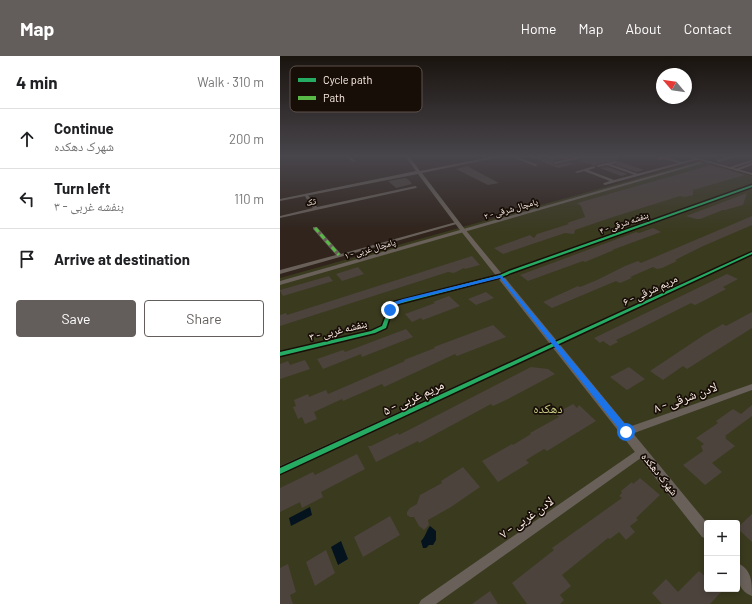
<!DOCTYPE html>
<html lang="en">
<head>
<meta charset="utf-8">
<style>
  :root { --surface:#fff; --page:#f2f2f2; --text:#202124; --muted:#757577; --line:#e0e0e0; --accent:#635d5b }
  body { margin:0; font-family:Barlow,"Noto Naskh Arabic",sans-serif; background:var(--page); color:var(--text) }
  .controls { position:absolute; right:12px; bottom:12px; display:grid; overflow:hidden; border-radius:4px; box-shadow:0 2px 6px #0003 }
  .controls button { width:36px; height:36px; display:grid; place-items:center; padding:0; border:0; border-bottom:1px solid var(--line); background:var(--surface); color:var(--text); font:20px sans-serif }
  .compass { position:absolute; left:376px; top:12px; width:36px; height:36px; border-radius:50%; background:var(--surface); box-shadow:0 2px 6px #0003; rotate:299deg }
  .stop { position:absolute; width:12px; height:12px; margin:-9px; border:3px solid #1a73e8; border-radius:50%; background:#fff }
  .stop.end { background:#1a73e8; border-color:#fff; box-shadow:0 1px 4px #0008 }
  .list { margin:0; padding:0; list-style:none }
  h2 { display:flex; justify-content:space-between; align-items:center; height:52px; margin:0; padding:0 16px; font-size:17px }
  h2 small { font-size:13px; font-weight:400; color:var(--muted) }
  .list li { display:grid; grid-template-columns:26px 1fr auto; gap:12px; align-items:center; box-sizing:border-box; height:60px; padding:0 16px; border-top:1px solid var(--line) }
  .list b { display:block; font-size:15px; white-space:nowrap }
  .list p { margin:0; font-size:13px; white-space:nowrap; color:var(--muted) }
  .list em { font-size:13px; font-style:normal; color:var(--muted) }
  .actions { display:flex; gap:8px; padding:12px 16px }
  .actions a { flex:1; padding:9px 0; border:1px solid var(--accent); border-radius:4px; text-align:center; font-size:14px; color:var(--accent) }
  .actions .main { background:var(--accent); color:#fff }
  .icon { flex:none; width:22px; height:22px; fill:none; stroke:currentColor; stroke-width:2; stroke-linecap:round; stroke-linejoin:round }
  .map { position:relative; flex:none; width:472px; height:548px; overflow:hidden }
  header { display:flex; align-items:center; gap:24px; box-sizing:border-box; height:56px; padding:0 20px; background:var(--accent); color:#fff }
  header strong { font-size:19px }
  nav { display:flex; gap:22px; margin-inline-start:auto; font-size:14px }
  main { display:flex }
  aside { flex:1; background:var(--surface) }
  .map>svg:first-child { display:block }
  .green { fill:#3a3a1f; fill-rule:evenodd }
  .water { fill:#04131e }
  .building { fill:#4c433c }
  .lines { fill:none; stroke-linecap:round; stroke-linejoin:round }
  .service { stroke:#686059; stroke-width:2 }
  .minor { fill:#686059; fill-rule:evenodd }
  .tertiary { fill:#686059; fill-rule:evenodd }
  .quiet { stroke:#58b947; stroke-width:3; stroke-dasharray:5.5 3; stroke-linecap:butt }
  .cycleway-casing { stroke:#180e08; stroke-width:3 }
  .cycleway { fill:#26ab63; fill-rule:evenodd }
  .route { fill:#1a73e8 }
  .labels { text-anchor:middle; stroke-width:3.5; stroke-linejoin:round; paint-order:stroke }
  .far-street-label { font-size:9px; fill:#fcede4; stroke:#180e08 }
  .street-label { font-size:11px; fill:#fcede4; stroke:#180e08 }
  .near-street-label { font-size:13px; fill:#fcede4; stroke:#180e08 }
  .near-park-label { font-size:13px; fill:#c5ca83; stroke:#180e08 }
  .key { fill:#180e08; stroke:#5c514a; stroke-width:1 }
  .key-label { font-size:11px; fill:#fcede4 }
</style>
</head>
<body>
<header>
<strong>Map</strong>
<nav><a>Home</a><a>Map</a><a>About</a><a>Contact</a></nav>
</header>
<main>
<aside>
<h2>4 min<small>Walk · 310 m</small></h2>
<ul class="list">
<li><svg class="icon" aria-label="ahead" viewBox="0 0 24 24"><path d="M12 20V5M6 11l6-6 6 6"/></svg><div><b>Continue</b><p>شهرک دهکده</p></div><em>200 m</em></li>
<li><svg class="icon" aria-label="left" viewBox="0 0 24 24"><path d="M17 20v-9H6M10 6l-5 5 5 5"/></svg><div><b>Turn left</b><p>بنفشه غربی - ۳</p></div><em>110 m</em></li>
<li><svg class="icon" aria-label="arrive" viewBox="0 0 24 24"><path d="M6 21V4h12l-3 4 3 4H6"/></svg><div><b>Arrive at destination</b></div></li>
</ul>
<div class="actions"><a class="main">Save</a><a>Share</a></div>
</aside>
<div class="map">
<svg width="472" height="548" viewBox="0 0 472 548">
  <rect width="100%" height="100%" fill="#30241c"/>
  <path class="green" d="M 419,105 L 472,120 L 472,548 L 0,548 L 0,222 ZM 427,467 L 457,467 L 457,533 L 427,533 Z"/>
  <path class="water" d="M 30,451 L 32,459 L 11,470 L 9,462 Z
    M 150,470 L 156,475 L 156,484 L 153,489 L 149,489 L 146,492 L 143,492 L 141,485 C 146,480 146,475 150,470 Z
    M 61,485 L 68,503 L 58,509 L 51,491 Z"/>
  <path class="building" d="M 249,100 L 261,100 L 261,102 L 263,103 L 268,102 L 268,100 L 275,100 L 280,103 L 273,105 L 273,108 L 275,109 L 290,106 L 294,108 L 278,112 Z
    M 313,100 L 338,100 L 337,104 L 317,108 L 316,110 L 298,105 Z
    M 338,105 L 364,114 L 357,116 L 336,109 Z
    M 431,109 L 465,119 L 413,134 L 413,139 L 405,141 L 400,140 L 327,163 L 295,174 L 294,178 L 285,177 L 223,198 L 214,192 L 250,179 L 254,182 L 257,178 L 289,168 L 287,167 L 305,161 L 301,150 L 297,147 Z
    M 187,110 L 219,127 L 208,129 L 176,113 Z
    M 327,111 L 348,118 L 341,120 L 320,112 Z
    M 124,122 L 128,123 L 132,128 L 116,132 L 108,125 Z
    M 467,137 L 463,149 L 445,154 L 443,154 L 420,163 L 416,163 L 406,160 Z
    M 472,160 L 472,169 L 421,191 L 395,204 L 397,205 L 382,212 L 377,213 L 373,211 L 350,221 L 352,222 L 340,227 L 336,225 L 272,252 L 263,246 L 298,230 L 300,231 L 317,224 L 345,210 L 358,205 L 361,207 Z
    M 373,172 L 381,176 L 332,194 L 334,194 L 305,206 L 303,205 L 248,225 L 240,219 L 356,176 L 359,177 Z
    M 192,200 L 200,209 L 185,213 L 184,212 L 174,217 L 168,216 L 0,270 L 0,259 L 6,257 L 7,259 Z
    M 78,211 L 84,218 L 62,225 L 56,218 Z
    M 447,218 L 458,223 L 443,231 L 446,233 L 429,242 L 415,249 L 411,247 L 351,277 L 336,284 L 338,286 L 330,290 L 323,285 L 320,287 L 314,282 Z
    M 49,220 L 53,225 L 3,240 L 0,235 L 0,234 Z
    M 206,236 L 214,242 L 196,249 L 188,243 Z
    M 169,240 L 180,250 L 143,264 L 141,262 L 132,266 L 125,258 L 155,247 L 153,246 Z
    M 472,256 L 472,272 L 407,313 L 403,310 L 383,324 L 370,315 L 424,279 L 443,268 L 446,270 Z
    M 213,269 L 226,281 L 177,300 L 175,298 L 104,331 L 102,328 L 63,345 L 62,343 L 34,356 L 37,363 L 25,368 L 22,361 L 18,363 L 13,351 L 16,350 L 14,344 L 28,338 L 29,341 L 46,334 L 48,338 L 125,305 L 124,304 L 155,292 L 154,291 Z
    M 126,273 L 133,281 L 82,301 L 81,298 L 43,313 L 37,303 L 63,294 L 65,296 Z
    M 25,304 L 30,313 L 0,323 L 0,308 L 8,305 L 10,309 Z
    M 251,311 L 268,313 L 275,318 L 228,343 L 213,350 L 211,348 L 139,387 L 138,385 L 96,406 L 88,390 L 91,390 L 118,377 L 119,379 Z
    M 349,311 L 365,323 L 347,334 L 330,321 Z
    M 293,348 L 297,352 L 299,349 L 316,365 L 267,395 L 264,393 L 246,404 L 249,407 L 218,426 L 202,405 L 232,388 L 233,389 L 251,378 L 250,377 L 279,361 L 275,358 Z
    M 472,349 L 472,360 L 445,380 L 447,381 L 445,382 L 455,390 L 432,407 L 442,416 L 425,429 L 403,409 L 423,395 L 421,390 L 424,388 L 416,382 L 438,367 L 436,365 L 453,353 L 461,358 Z
    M 77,398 L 85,413 L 41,436 L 43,441 L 22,452 L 20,446 L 0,456 L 0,432 L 33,416 L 35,419 Z
    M 183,411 L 200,431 L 171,451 L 148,464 L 149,469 L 144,474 L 139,470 L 134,461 L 130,461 L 127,459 L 127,456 L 130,452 L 137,448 L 140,439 L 162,427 L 161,425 Z
    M 360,422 L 380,439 L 356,462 L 358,464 L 350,470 L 355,476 L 346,484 L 339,476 L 330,483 L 328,482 L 282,519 L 291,530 L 280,539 L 284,544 L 280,548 L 247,548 L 232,527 L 274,494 L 272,492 L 342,442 L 339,440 L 342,437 L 341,435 L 352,426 L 353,428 Z
    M 472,458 L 472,486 L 457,472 Z
    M 110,460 L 120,479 L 83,501 L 74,481 Z
    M 46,494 L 55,517 L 35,530 L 26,506 Z
    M 8,508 L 16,536 L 10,539 L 13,548 L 0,548 L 0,512 Z
    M 419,515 L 427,522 L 427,533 L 444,533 L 430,548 L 382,548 L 372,537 L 386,523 L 398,536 Z
    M 210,535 L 218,548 L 192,548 Z"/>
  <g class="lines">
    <path class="service" d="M 278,100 L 288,103
      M 378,100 L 402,107
      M 263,101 L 266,100
      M 379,103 L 391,100
      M 438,105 L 455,100
      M 275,107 L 307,100
      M 327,108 L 358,119
      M 318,110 L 336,106
      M 450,112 L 472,105
      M 456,114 L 472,108"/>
    <path class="minor" d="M 65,100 L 69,100 L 76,105 L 73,106 Z
      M 230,100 L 234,100 L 258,109 L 255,110 Z
      M 417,102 L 420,103 L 325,129 L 323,128 L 324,127 L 330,125 L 304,115 L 297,117 L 295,116 L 314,110 L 315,112 L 308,114 L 334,124 Z
      M 420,106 L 423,107 L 0,229 L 0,225 Z
      M 472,129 L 472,131 L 223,221 L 118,248 L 113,254 L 106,272 L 95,278 L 0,300 L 0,296 L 91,274 L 101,270 L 107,254 L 114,246 L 219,219 Z
      M 135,130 L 137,131 L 136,132 L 0,162 L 0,160 L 33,152 L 24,139 L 26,138 L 27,138 L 37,151 Z
      M 176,166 L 180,167 L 0,218 L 0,214 L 56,199 L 33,173 L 33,171 L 37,171 L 61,198 Z
      M 472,195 L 472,199 L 0,419 L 0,410 Z
      M 472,328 L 472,334 L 346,380 L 343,379 L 341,376 L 343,373 Z
      M 362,392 L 365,393 L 367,396 L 365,399 L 156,548 L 139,548 L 141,544 L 359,393 Z"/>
    <path class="tertiary" d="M 125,100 L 129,100 L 140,115 L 216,100 L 222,100 L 220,101 L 142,117 L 184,172 L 427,467 L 427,483 L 422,481 L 180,174 L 138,118 L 0,145 L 0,143 L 136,115 Z
      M 405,100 L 410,100 L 472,117 L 472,119 Z
      M 457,507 C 472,513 472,526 472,540 C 457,534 457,521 457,507 Z"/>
    <path class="quiet" d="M 35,172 L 59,199"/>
    <defs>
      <path id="cycleway" d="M 472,129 L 472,131 L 231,217 L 222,221 L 118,248 L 112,254 L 106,272 L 95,277 L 0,300 L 0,296 L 91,275 L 102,270 L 108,254 L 114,246 L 220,219 L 229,215 Z
        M 472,196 L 472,198 L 0,418 L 0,412 Z"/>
    </defs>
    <use href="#cycleway" class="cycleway-casing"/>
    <use href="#cycleway" class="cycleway"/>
  </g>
  <linearGradient id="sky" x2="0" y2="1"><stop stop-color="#1a140f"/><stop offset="0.57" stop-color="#48454b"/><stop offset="1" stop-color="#48454b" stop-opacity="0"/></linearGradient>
  <rect width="472" height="176" fill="url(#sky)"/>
  <path class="route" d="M 221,219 L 349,373 L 350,376 L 349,378 L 343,378 L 220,222 L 127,245 L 118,248 L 112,255 L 107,254 L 114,246 L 123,243 Z"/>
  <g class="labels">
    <g class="far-street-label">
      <text transform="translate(31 146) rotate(-12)" y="3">تک</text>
      <text transform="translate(231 153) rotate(-16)" y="3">پامچال شرقی - ۲</text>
      <text transform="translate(344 167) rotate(-19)" y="3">بنفشه شرقی - ۴</text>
      <text transform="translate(90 193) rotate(-16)" y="3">پامچال غربی - ۱</text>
    </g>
    <g class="street-label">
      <text transform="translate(370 234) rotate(-25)" y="4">مریم شرقی - ۶</text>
      <text transform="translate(58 274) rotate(-14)" y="4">بنفشه غربی - ۳</text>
      <text transform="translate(380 418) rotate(51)" y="4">شهرک دهکده</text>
    </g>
    <g class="near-street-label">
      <text transform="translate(133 341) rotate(-25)" y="5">مریم غربی - ۵</text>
      <text transform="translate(405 341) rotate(-20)" y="5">لادن شرقی - ۸</text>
      <text transform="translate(246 461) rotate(-35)" y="5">لادن غربی - ۷</text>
    </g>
    <g class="near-park-label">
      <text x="268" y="357">دهکده</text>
    </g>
  </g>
  <rect x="10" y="10" width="132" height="46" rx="6" class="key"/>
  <rect x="18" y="22" width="18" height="4" fill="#26ab63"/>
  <rect x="18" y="40" width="18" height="4" fill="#58b947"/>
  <g class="key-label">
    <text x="43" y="28">Cycle path</text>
    <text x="43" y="46">Path</text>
  </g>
</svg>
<div class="controls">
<button>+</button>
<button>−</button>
</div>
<svg class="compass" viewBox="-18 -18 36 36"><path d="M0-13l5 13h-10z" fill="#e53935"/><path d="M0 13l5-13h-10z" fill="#757577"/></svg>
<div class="stop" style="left:346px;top:376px"></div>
<div class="stop end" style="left:110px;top:254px"></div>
</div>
</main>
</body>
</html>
